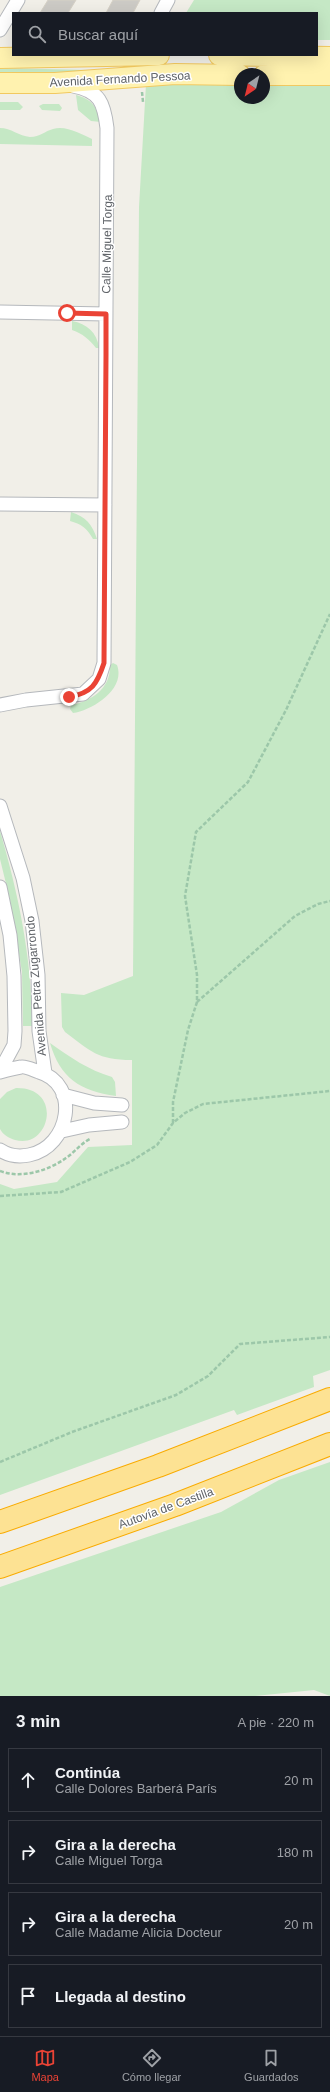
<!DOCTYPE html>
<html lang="es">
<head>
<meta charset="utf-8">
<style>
  :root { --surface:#171b24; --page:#20242c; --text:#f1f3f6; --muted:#9ea1a6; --line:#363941; --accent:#ea4335 }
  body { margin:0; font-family:Arial,sans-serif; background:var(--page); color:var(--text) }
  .compass { position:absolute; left:234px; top:68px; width:36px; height:36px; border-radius:50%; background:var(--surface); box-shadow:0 4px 16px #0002; rotate:215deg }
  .stop { position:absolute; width:12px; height:12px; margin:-9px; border:3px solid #ea4335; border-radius:50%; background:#fff }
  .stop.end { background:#ea4335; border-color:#fff; box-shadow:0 1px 4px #0008 }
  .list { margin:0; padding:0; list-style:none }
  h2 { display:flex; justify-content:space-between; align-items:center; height:52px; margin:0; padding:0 16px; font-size:17px }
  h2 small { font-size:13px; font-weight:400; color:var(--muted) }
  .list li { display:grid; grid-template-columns:26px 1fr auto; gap:12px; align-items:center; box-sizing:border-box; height:64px; margin:0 8px 8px; padding:0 8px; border:1px solid var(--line); border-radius:0px }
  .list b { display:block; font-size:15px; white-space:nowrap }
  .list p { margin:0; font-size:13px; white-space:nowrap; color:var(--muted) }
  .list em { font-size:13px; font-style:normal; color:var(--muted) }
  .icon { flex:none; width:22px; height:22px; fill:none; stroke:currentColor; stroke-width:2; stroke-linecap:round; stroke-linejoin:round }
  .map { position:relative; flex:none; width:330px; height:1696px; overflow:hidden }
  .search { position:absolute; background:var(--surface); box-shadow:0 4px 16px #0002; left:12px; right:12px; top:12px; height:44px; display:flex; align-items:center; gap:10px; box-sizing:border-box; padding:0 14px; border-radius:0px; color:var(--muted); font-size:15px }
  .sheet { height:340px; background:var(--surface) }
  nav { display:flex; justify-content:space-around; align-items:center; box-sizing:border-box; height:56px; border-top:1px solid var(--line); background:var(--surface); font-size:11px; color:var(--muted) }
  nav a { display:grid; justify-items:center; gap:2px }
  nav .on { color:var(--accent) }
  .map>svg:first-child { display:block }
  .green { fill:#c5e8c5 }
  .building { fill:#cccac5; stroke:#d6d1c6 }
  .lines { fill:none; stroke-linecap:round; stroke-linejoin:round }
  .street-casing { stroke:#b5b8bc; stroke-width:15 }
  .primary-casing { stroke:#f2c960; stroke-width:22 }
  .highway-casing { stroke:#f9ab00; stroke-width:24 }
  .path { stroke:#9cc7a9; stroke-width:2.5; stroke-dasharray:4 2; stroke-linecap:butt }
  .street { stroke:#fff; stroke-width:13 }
  .primary { stroke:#fff2af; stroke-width:20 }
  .highway { stroke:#fde293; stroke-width:22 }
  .route { stroke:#ea4335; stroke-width:5 }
  .labels { text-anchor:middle; stroke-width:3; stroke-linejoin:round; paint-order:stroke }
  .street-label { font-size:12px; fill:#5f6368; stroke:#fff }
</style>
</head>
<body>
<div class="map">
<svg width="330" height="1696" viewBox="0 0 330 1696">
  <rect width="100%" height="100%" fill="#f1efe8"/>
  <path class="green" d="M 194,0 L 330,0 L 330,40 L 317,40 L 317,13 L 186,13 Z
    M 138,67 L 139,71 L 91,74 L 0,73 L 0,68 L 90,70 Z
    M 146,84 L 240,85 L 240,98 L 264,98 L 264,85 L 330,86 L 330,1370 L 313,1376 L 314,1387 L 237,1415 L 234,1410 L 0,1495 L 0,1184 L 14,1189 L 57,1182 L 88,1147 L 132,1145 L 132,1060 C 97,1060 91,1051 65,1032 L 62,1027 L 61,993 L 84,995 L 133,976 L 139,207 Z
    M 76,95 C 91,99 97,106 101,122 L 91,121 L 78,110 Z
    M 0,102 L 18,102 L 23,107 L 20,110 L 0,110 Z
    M 43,104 L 59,104 L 62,108 L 60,111 L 42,110 L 39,106 Z
    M 0,128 C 11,128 19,136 30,137 C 40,137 45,131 53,129 C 66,125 81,134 92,139 L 92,146 L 0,144 Z
    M 72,321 C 87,324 97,332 99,348 L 96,348 C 89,339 83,334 72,330 Z
    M 71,512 C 86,517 92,524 97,539 L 93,539 C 87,528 81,524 70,521 Z
    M 113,663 L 117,665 C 126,689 93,710 73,713 L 70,709 L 71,705 C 92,701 111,688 110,665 Z
    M 0,831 C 19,896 32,959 32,1026 L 23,1026 L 22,972 L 10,900 L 0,859 Z
    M 50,1043 C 70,1057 88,1070 112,1077 L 115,1082 L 116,1096 C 80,1091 60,1078 50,1043 Z
    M 16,1088 C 64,1087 50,1150 15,1140 C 9,1138 3,1135 0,1129 L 0,1099 L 7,1092 Z
    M 330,1462 L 330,1696 L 314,1690 L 255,1696 L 0,1696 L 0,1587 L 221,1512 L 279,1480 Z"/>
  <path class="building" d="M 48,0 L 76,0 L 68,13 L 40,13 Z
    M 113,0 L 140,0 L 133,13 L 106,13 Z"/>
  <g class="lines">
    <defs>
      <path id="street" d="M 161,13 L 168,0
        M 0,30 L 18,0
        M 0,312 L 106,314
        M 0,504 L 105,505
        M 0,705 L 26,700 L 83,694 L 99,679 L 104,663 L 107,128 C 104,103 100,91 73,86
        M 0,806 L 23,878 L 32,921 L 38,975 L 39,1031 L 45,1073
        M 0,887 L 10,935 L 14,976 L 15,1031 L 14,1045 L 0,1071
        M 0,1072 C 7,1070 14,1068 21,1067 C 26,1066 33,1070 39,1072 C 81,1084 70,1147 29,1155 C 19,1157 9,1156 0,1150
        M 63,1095 L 94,1103 L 122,1105
        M 62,1131 L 89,1125 L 122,1122"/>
      <path id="primary" d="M 219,55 L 330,57
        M 0,58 L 159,55
        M 264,75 L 330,75
        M 0,83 L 55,83 L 175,74 L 240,75"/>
      <path id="highway" d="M 0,1522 L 158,1466 L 330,1399
        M 0,1567 L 175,1505 L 330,1444"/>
    </defs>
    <use href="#street" class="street-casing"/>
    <use href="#primary" class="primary-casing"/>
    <use href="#highway" class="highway-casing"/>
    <path class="path" d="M 142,92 L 143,102
      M 197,1002 L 295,916 L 318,904 L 330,901
      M 173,1123 L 173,1102 L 188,1030 L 197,1002 L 197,975 L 185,896 L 196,832 L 248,782 L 286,710 L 330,614
      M 0,1171 C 21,1179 48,1171 66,1158 C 75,1152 80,1144 90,1139
      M 0,1196 L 61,1192 L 130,1162 L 157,1145 L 173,1123 L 185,1113 L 203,1104 L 330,1091
      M 0,1462 L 72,1432 L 176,1395 L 208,1376 L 240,1344 L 330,1337"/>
    <use href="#street" class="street"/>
    <use href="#primary" class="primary"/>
    <use href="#highway" class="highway"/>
  </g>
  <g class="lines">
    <path class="route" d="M 67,313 L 106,314 L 106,355 L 104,663 C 97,684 92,693 69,697"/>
  </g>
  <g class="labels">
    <g class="street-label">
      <text transform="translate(120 79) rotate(-3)" y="4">Avenida Fernando Pessoa</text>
      <text transform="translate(107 244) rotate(-89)" y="4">Calle Miguel Torga</text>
      <text transform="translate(36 986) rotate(-95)" y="4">Avenida Petra Zugarrondo</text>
      <text transform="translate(166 1508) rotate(-20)" y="4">Autovía de Castilla</text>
    </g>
  </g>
</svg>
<svg class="compass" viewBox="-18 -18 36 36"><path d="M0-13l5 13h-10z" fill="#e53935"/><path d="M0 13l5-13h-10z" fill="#9ea1a6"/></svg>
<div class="stop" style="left:67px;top:313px"></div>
<div class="stop end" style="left:69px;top:697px"></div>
<div class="search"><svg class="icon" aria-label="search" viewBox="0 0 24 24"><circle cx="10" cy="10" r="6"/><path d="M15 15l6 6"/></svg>Buscar aquí</div>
</div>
<section class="sheet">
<h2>3 min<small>A pie · 220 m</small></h2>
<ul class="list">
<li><svg class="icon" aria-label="ahead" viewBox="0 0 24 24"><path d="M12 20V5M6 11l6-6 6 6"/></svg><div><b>Continúa</b><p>Calle Dolores Barberá París</p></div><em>20 m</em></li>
<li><svg class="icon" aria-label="right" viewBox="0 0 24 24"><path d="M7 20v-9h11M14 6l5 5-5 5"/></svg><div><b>Gira a la derecha</b><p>Calle Miguel Torga</p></div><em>180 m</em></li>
<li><svg class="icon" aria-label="right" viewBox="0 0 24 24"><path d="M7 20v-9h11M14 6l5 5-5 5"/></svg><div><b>Gira a la derecha</b><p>Calle Madame Alicia Docteur</p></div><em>20 m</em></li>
<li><svg class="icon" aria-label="arrive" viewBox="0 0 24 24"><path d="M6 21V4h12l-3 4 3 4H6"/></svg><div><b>Llegada al destino</b></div></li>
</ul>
</section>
<nav>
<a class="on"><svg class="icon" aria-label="map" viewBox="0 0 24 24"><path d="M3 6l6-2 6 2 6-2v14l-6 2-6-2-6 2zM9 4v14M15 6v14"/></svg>Mapa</a>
<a><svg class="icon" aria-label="directions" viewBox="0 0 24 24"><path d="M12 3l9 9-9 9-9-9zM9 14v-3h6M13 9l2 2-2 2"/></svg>Cómo llegar</a>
<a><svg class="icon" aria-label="saved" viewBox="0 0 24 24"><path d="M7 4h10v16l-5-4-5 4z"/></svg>Guardados</a>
</nav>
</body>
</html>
